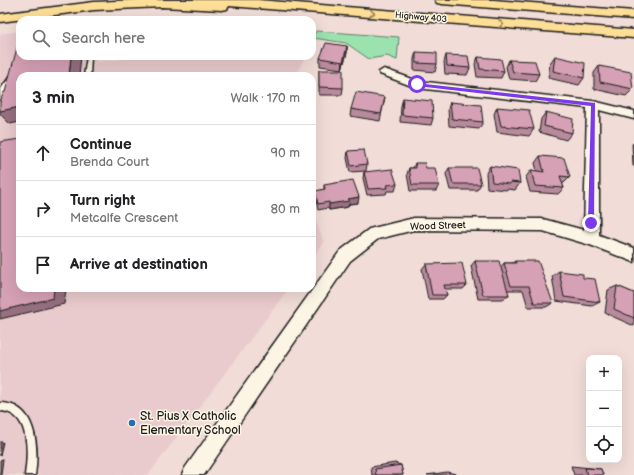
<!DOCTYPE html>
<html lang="en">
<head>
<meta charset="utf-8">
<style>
  :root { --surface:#fff; --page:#f2f2f2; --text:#202124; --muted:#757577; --line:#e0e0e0 }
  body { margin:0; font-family:"Balsamiq Sans",sans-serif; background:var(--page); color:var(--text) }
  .controls { position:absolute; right:12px; bottom:12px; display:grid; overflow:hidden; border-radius:8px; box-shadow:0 4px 16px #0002 }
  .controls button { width:36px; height:36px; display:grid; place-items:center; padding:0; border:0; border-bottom:1px solid var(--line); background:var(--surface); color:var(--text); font:20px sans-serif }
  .stop { position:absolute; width:12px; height:12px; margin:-9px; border:3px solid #7c3aed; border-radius:50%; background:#fff }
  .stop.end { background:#7c3aed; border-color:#fff; box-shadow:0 1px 4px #0008 }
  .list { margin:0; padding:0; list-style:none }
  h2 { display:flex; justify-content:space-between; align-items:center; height:52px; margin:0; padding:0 16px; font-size:17px }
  h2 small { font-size:13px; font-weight:400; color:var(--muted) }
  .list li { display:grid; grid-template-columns:26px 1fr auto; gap:12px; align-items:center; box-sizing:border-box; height:56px; padding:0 16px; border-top:1px solid var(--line) }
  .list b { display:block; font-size:15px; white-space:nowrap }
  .list p { margin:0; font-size:13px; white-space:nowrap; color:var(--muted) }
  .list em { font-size:13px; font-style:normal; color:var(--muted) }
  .icon { flex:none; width:22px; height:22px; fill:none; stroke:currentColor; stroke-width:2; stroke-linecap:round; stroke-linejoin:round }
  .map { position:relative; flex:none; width:634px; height:475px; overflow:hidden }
  .search { position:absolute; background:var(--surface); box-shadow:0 4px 16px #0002; left:16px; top:16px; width:300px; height:44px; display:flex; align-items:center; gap:10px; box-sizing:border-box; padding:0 14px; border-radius:12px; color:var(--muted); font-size:15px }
  .panel { position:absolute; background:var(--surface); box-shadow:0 4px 16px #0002; left:16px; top:72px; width:300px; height:220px; border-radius:12px }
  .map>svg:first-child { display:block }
  .built { fill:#e9cacd }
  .green { fill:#9be2af; stroke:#5c7f66 }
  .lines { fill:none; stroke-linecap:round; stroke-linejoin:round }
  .service-casing { stroke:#1c1c1c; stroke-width:3 }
  .minor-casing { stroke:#1c1c1c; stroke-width:3 }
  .motorway-casing { stroke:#1c1c1c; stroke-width:3 }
  .service { fill:#fcf5e5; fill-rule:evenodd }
  .minor { fill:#fcf5e5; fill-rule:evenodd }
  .motorway { fill:#fdde96; fill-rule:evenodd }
  .wall { fill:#b88a9c; stroke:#1c1c1c }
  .shaded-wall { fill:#96707f; stroke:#1c1c1c }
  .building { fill:#d6a0b5; stroke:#1c1c1c }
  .oneway { stroke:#98875f }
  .route { fill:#7c3aed }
  .poi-dot { fill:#1f6fb2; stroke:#fcf5e5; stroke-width:1.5 }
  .labels { text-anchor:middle; stroke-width:3; stroke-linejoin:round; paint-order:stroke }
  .far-street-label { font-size:9px; fill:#1c1c1c; stroke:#fcf5e5 }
  .street-label { font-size:10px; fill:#1c1c1c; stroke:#fcf5e5 }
  .near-poi-label { font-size:12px; fill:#1c1c1c; stroke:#fcf5e5; text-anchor:start }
</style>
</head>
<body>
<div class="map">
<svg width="634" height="475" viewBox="0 0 634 475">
  <rect width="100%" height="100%" fill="#f1dcd7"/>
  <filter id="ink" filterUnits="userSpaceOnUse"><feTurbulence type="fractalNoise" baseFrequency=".025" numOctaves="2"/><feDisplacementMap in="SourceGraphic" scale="8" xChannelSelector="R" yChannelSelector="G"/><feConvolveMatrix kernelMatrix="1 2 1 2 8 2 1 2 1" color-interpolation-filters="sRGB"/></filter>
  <g filter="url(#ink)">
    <path class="built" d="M 20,31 L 20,56 L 96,56 L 96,62 L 148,56 L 305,56 L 296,76 L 20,76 L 20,288 L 289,288 L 148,475 L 0,475 L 0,34 Z
      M 312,209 L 324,243 L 312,258 Z"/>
    <path class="green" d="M 316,31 L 399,37 L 397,60 L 387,56 L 369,59 L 346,43 L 313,38 Z"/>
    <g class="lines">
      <defs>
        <path id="service" d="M 87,56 L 91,56 L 90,76 L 84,76 Z
          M 13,74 L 16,76 L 5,91 L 2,99 L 0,100 L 0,90 L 11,75 Z
          M 0,403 C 37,403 39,448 35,475 L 25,475 C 28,454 31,412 0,411 Z"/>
        <path id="minor" d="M 384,69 L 418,81 L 593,101 L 634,111 L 634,119 L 599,110 L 599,235 L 634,248 L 634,262 L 590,245 L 543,231 L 414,230 L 378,239 L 350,261 L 204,475 L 182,475 L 185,468 L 340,251 L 369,229 L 414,218 L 543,219 L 584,230 L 587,108 L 417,88 L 380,74 L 379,72 Z"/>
        <path id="motorway" d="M 139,0 L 258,0 L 634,30 L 634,38 L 229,6 L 227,9 L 222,10 L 162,7 L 94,10 L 0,22 L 0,14 L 94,2 Z
          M 435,0 L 494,0 L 634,11 L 634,19 L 442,4 L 437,3 Z"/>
      </defs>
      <use href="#service" class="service-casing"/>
      <use href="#minor" class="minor-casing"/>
      <use href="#motorway" class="motorway-casing"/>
      <use href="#service" class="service"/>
      <use href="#minor" class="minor"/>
      <use href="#motorway" class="motorway"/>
    </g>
    <path class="wall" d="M 347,46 L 347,53 L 342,69 L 320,66 L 320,58 Z
      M 416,52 L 437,64 L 435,72 L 414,70 L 414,59 Z
      M 446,55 L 470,68 L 467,75 L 445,74 L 444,62 Z
      M 555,56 L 584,78 L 579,85 L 548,78 L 550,63 Z
      M 478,57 L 504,71 L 501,78 L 477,77 L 475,64 Z
      M 509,60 L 539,74 L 535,81 L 509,79 L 506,67 Z
      M 599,66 L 633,89 L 626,96 L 594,89 L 594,73 Z
      M 319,70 L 343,88 L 342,95 L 319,95 Z
      M 385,97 L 380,121 L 350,116 L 351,109 Z
      M 403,98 L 433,118 L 431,125 L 400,122 L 401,106 Z
      M 450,102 L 483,122 L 479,129 L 449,126 L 448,109 Z
      M 497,107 L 534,129 L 529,136 L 497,132 L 494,114 Z
      M 546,112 L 572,133 L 566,140 L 539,132 L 541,119 Z
      M 634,143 L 634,166 L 633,166 L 632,144 Z
      M 348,151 L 367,164 L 366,171 L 350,172 L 347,158 Z
      M 540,156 L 570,177 L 564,183 L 562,183 L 564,188 L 558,194 L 530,192 L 526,177 L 531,170 L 537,171 L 535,163 Z
      M 415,163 L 426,168 L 439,185 L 436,191 L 410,191 L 407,174 L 409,168 L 413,168 Z
      M 490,166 L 520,183 L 515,190 L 507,189 L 506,190 L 487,188 L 486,173 Z
      M 449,168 L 481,184 L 477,190 L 450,190 L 446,174 Z
      M 364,172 L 397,184 L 395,191 L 387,191 L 386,194 L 367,195 L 363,178 Z
      M 324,185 L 358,203 L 349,204 L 348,207 L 329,210 L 328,208 L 318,210 L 315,197 L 315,191 L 324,190 Z
      M 475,261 L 501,267 L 504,263 L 512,263 L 515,261 L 553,303 L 546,307 L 528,307 L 523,290 L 507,290 L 509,295 L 503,299 L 478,299 L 471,266 Z
      M 426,264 L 467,285 L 463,289 L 445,289 L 447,295 L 443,299 L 428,299 L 422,269 Z
      M 559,271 L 600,302 L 592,306 L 556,301 L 552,276 Z
      M 617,286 L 634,293 L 634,326 L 605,313 L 608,290 Z
      M 395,463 L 401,465 L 403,475 L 372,475 L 371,467 Z
      M 571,466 L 601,469 L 603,475 L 574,475 Z
      M 447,472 L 456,474 L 456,475 L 427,475 Z"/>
    <path class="shaded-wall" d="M 347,46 L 347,53 L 342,69 L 343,62 Z
      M 71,56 L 81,56 L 79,76 L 69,76 Z
      M 20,107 L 20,122 L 10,124 L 0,114 L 0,111 Z
      M 359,197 L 358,203 L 349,204 L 348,207 L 329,210 L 329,204 L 348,199 Z
      M 54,288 L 64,288 L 66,289 L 64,304 L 0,319 L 0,311 Z
      M 0,442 L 3,442 L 0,456 Z
      M 3,459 L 1,475 L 0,475 L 0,460 Z"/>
    <path class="building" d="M 20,37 L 20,56 L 71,56 L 69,76 L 20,76 L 20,107 L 0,111 L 0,103 L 3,93 L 5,92 Z
      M 326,43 L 347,46 L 343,62 L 320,58 Z
      M 416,52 L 437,53 L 437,64 L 416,63 Z
      M 446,55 L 468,56 L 470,68 L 447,66 Z
      M 555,56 L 585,63 L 584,78 L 553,71 Z
      M 478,57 L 501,59 L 504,71 L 480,69 Z
      M 509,60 L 535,61 L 539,74 L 513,72 Z
      M 599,66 L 631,72 L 633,89 L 600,82 Z
      M 319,70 L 343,70 L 343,88 L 319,87 Z
      M 356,92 L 385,97 L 381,114 L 351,109 Z
      M 403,98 L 432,101 L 433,118 L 402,115 Z
      M 450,102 L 481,105 L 483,122 L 452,119 Z
      M 497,107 L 529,110 L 534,129 L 501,126 Z
      M 546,112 L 573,119 L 572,133 L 544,126 Z
      M 20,139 L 20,288 L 54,288 L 53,298 L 0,311 L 0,142 Z
      M 364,150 L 367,164 L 351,166 L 348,151 Z
      M 540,156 L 564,158 L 570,177 L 560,176 L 564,188 L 535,186 L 531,170 L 544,172 Z
      M 415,163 L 425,163 L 426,168 L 435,168 L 439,185 L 412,185 L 409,168 L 416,168 Z
      M 490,166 L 518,170 L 520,183 L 510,182 L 510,184 L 492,182 Z
      M 449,168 L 477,168 L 481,184 L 453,184 Z
      M 392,169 L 397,184 L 387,185 L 388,188 L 368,189 L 364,172 Z
      M 353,180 L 359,197 L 348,199 L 349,201 L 329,204 L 329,202 L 318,204 L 315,191 L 325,189 L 324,185 Z
      M 475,261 L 499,261 L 509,295 L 483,295 Z
      M 515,261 L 538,261 L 553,303 L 534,303 L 529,286 L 511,286 L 504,263 L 516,263 Z
      M 462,263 L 467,285 L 444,285 L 447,295 L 432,295 L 426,264 Z
      M 559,271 L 583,274 L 583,278 L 595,279 L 600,302 L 564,297 Z
      M 617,286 L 634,293 L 634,318 L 614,309 Z
      M 401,465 L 403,475 L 376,475 L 375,469 Z
      M 585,468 L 601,469 L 603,475 L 587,475 Z"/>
    <defs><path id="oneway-chevron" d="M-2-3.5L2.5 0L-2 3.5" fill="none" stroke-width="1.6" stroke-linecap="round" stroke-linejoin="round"/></defs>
    <g class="oneway">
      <use href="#oneway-chevron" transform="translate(372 13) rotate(5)"/>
      <use href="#oneway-chevron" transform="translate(501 24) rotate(5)"/>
    </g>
  </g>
  <path class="route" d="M 416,83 L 595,103 L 594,225 L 591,225 L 588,223 L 591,106 L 417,86 Z"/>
  <circle class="poi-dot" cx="132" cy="423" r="4"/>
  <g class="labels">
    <g class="far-street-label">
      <text transform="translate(421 17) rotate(5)" y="3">Highway 403</text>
    </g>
    <g class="street-label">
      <text transform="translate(438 225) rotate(-2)" y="4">Wood Street</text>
    </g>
    <g class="near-poi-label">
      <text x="140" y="420">St. Pius X Catholic<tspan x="140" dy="14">Elementary School</tspan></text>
    </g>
  </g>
</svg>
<div class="controls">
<button>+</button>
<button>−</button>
<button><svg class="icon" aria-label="locate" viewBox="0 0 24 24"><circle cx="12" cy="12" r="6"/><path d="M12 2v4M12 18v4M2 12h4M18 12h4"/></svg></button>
</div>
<div class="stop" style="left:417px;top:84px"></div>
<div class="stop end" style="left:591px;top:223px"></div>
<div class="search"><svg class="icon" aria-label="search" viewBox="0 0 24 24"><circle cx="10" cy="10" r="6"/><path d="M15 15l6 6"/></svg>Search here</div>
<section class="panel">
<h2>3 min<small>Walk · 170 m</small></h2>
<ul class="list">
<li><svg class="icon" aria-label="ahead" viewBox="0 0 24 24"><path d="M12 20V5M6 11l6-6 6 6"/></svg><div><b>Continue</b><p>Brenda Court</p></div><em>90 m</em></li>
<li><svg class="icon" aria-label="right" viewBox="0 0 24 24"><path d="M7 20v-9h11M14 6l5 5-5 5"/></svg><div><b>Turn right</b><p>Metcalfe Crescent</p></div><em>80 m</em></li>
<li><svg class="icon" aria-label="arrive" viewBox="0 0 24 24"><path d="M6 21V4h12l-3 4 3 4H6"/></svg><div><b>Arrive at destination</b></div></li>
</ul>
</section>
</div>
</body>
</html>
